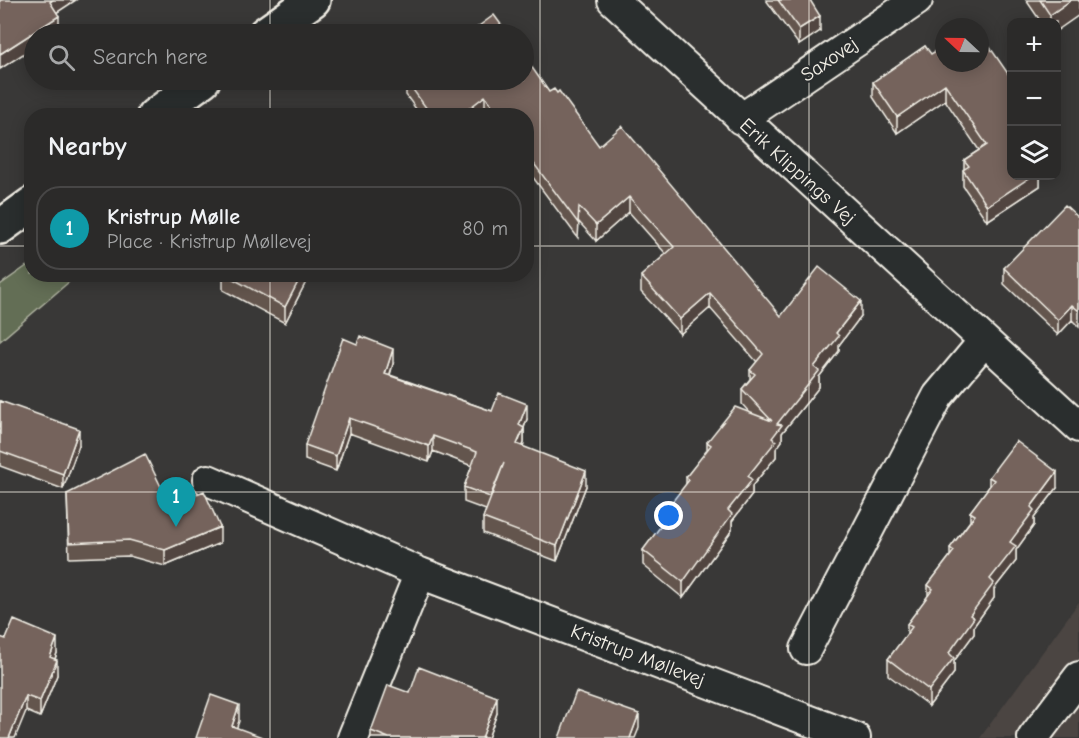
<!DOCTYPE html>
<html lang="en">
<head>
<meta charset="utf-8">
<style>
  :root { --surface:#2b2a29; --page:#333231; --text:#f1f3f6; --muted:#a6a7a8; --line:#474646; --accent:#ffd166 }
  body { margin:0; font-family:"Comic Neue",sans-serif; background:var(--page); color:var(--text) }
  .controls { position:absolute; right:18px; top:18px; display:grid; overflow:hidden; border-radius:12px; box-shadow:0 3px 15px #0003 }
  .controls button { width:54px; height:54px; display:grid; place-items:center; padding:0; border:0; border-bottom:2px solid var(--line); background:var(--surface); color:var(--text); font:30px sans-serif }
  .compass { position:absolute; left:935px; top:18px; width:54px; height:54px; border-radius:50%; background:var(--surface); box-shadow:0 3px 15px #0003; rotate:292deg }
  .you { position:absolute; left:669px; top:516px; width:21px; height:21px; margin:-15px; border:4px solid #fff; border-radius:50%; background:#1a73e8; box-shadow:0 0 0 9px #1a73e833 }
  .badge { display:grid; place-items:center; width:39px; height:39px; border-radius:50%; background:var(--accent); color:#fff; font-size:20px; font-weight:700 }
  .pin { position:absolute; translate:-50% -50px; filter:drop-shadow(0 2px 3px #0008) }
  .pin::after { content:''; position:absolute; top:32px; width:21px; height:18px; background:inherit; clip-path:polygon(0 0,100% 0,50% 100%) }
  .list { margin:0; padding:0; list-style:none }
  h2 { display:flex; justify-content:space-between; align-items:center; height:78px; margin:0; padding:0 24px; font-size:26px }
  h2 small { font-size:20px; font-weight:400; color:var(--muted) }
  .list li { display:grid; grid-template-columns:39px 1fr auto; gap:18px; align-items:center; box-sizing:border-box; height:84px; margin:0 12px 12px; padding:0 12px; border:2px solid var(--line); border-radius:24px }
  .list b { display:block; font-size:22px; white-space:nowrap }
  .list p { margin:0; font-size:20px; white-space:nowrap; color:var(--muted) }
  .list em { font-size:20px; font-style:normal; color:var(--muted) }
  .icon { flex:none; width:33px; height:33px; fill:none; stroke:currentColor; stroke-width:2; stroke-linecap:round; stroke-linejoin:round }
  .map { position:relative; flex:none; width:1079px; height:738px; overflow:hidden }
  .search { position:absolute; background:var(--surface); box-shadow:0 3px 15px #0003; left:24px; top:24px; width:510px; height:66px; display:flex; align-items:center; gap:15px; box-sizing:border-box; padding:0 21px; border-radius:33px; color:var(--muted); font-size:22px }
  .panel { position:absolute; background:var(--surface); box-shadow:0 3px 15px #0003; left:24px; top:108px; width:510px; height:174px; border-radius:24px }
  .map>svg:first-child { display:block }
  .built { fill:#4b4542 }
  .green { fill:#646e54; stroke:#acb09e; stroke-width:1.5 }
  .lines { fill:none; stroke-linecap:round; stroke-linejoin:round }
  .street-casing { stroke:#f4f1e8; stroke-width:34 }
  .secondary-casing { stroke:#f4f1e8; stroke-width:38 }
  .street { stroke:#2a2d2e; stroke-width:30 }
  .secondary { stroke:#2a2d2e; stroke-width:33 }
  .wall { fill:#64554e; stroke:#f4f1e8; stroke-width:1.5 }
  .shaded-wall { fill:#514540; stroke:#f4f1e8; stroke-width:1.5 }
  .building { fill:#74635b; stroke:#f4f1e8; stroke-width:1.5 }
  .grid { fill:none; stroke:#f4f1e8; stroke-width:1.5; stroke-opacity:0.55 }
  .labels { text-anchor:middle; stroke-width:4.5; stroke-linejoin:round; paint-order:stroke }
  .street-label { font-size:20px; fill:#f4f1e8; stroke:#2a2d2e }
</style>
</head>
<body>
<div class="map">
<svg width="1079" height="738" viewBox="0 0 1079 738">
  <rect width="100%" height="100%" fill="#393837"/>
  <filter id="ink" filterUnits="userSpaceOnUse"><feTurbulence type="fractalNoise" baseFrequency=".0167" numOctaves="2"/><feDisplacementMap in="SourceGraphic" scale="12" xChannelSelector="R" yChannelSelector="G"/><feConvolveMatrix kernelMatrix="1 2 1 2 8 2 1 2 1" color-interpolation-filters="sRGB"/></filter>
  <g filter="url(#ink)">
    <path class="built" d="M 1079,602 L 1079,738 L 980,738 Z"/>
    <path class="green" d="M 31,263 L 32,274 L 77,275 L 0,341 L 0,285 Z"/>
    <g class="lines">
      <defs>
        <path id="street" d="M 613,0 L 1079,427
          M 741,119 L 917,0
          M 208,480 L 420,573 L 855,738
          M 806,649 L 938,396 L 984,341
          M 353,738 L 420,573
          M 1033,738 L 1079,677"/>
        <path id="secondary" d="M 265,34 L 313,0
          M 154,116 L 203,80
          M 0,227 L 32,204"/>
      </defs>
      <use href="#street" class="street-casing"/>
      <use href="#secondary" class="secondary-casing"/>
      <use href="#street" class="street"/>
      <use href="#secondary" class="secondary"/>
    </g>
    <path class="wall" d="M 766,0 L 810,0 L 820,31 L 799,45 Z
      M 1026,0 L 1079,0 L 1056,22 L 1041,22 Z
      M 925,46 L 1011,176 L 1040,176 L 1040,186 L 987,221 L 963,186 L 963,170 L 964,169 L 964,160 L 979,150 L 945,100 L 897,133 L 873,97 L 873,82 Z
      M 406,80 L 549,92 L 599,146 L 781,316 L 861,316 L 839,345 L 839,351 L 819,377 L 819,387 L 782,433 L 782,441 L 776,449 L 776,457 L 752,486 L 752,495 L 732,521 L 732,530 L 683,598 L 643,565 L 643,550 L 662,525 L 662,515 L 686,485 L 686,477 L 707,451 L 707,442 L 750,413 L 742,404 L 742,389 L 750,379 L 750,370 L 757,362 L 710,308 L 680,334 L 641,292 L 641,276 L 666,254 L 629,212 L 596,241 L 579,222 L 578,238 L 526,168 L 526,116 L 488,116 L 485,112 L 480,116 L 421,116 L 406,95 Z
      M 1079,218 L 1079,327 L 1072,320 L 1058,335 L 1004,284 L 1004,268 Z
      M 223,274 L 310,274 L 285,323 L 223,290 Z
      M 393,364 L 390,375 L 492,411 L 527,419 L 524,428 L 524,443 L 523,447 L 586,486 L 557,561 L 483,533 L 483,518 L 486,510 L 464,502 L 464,487 L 472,466 L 433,451 L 429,462 L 349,433 L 336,471 L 305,460 L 305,445 Z
      M 0,401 L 79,445 L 63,489 L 0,466 Z
      M 989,477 L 1057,488 L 1034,518 L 1034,525 L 1016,550 L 1016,561 L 994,589 L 994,598 L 974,626 L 974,634 L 954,661 L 954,673 L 929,706 L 888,675 L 888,659 L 907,634 L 907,624 L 928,596 L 928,585 L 950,556 L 950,548 L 970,521 L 970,512 L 989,487 Z
      M 67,494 L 170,505 L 220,543 L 165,566 L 129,556 L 69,558 Z
      M 6,639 L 57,653 L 55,659 L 57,675 L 40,717 L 26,711 Z
      M 410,693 L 497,713 L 488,738 L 371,738 L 371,731 Z"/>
    <path class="shaded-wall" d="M 53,0 L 76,0 L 50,17 L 50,2 Z
      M 1071,0 L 1079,0 L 1079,15 L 1056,31 L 1056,22 L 1050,22 L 1050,15 Z
      M 59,16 L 59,32 L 55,34 L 34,34 L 34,47 L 0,69 L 0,54 Z
      M 820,16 L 820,31 L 799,45 L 799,29 Z
      M 945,84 L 945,100 L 897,133 L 897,117 Z
      M 485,96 L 485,112 L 480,116 L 459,116 Z
      M 1032,176 L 1040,176 L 1040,186 L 987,221 L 987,206 Z
      M 629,197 L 629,212 L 596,241 L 596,225 Z
      M 302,274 L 310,274 L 285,323 L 285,307 Z
      M 710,293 L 710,308 L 680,334 L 680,319 Z
      M 861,301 L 861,316 L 839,345 L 839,351 L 819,377 L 819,387 L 782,433 L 782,441 L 776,449 L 776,457 L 752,486 L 752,495 L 732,521 L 732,530 L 683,598 L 683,582 L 772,438 L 777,424 L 836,333 Z
      M 1072,305 L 1072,320 L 1058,335 L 1058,320 Z
      M 393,349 L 393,364 L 385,389 L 385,374 Z
      M 527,404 L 527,419 L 519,441 L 519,425 Z
      M 349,418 L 349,433 L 336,471 L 336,456 Z
      M 524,428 L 524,443 L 517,460 L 517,444 Z
      M 79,429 L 79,445 L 63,489 L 63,474 Z
      M 433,436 L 433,451 L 429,462 L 429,446 Z
      M 586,471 L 586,486 L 557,561 L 557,546 Z
      M 1057,472 L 1057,488 L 1034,518 L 1034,525 L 1016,550 L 1016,561 L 994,589 L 994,598 L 974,626 L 974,634 L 954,661 L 954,673 L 929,706 L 929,690 L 949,653 L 1010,542 L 1031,507 Z
      M 220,527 L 220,543 L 165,566 L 165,550 Z
      M 57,638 L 57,653 L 50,672 L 50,657 Z
      M 57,660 L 57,675 L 40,717 L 40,701 Z
      M 26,696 L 26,711 L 15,738 L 9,738 Z
      M 497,697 L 497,713 L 488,738 L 482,738 Z
      M 239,705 L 239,721 L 233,738 L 232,726 Z
      M 639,714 L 639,728 L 635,738 L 630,738 Z"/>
    <path class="building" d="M 0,0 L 53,0 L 50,2 L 59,16 L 0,54 Z
      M 778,0 L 810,0 L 820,16 L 799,29 Z
      M 1040,0 L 1071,0 L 1050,15 Z
      M 494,15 L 508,34 L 468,34 Z
      M 980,33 L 1011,78 L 1011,176 L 1032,176 L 987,206 L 963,170 L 969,166 L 964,160 L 987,145 L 945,84 L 897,117 L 873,82 L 925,46 L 931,54 L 944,46 L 944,63 L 980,63 Z
      M 524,56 L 549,92 L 554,89 L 557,93 L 559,91 L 599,146 L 622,126 L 781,316 L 819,267 L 861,301 L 836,333 L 839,336 L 814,367 L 819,371 L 777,424 L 782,425 L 772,438 L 776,441 L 748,476 L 752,480 L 728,510 L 732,514 L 683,582 L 643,550 L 666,519 L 662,515 L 689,480 L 686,477 L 711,445 L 707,442 L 735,407 L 772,421 L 742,389 L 755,374 L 750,370 L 763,354 L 710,293 L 680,319 L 641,276 L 674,247 L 629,197 L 596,225 L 579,207 L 578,223 L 526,153 L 526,116 L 499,116 L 485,96 L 459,116 L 432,116 L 406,80 L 524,80 Z
      M 1065,205 L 1079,218 L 1079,311 L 1072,305 L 1058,320 L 1004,268 Z
      M 224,274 L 302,274 L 285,307 Z
      M 360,336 L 393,349 L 385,374 L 492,411 L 499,393 L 527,404 L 519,425 L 524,428 L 517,444 L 586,471 L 557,546 L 483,518 L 504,463 L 490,497 L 464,487 L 477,452 L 433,436 L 429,446 L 349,418 L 336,456 L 305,445 L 343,338 L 357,344 Z
      M 0,401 L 79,429 L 63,474 L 0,451 Z
      M 1016,441 L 1057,472 L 1031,507 L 1034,510 L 1010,542 L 1016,546 L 990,579 L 994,583 L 970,615 L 974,618 L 949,653 L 954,658 L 929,690 L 888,659 L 912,627 L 907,624 L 933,589 L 928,585 L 954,551 L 950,548 L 975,515 L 970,512 L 994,480 L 989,477 Z
      M 145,454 L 170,505 L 204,491 L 220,527 L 165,550 L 129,540 L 69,543 L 67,494 Z
      M 14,620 L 57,638 L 50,657 L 57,660 L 40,701 L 26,696 L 9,738 L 0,738 L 0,637 L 6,639 Z
      M 419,667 L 497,697 L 482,738 L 389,738 L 371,731 L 388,685 L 410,693 Z
      M 576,692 L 639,714 L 630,738 L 559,738 Z
      M 211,695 L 239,705 L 232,726 L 265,738 L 196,738 Z"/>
  </g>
  <path class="grid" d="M 270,0 L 270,34M 540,0 L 540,738M 809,0 L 809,738M 270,80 L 270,116M 0,246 L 32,246M 526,246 L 1079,246M 270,274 L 270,738M 0,492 L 1079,492"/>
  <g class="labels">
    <g class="street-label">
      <text transform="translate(829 59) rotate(-34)" y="7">Saxovej</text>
      <text transform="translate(798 171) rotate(42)" y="7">Erik Klippings Vej</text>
      <text transform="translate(638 655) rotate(21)" y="7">Kristrup Møllevej</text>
    </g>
  </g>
</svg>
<div class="controls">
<button>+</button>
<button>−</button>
<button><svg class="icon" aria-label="layers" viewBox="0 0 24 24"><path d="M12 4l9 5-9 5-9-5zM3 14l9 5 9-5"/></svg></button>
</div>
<svg class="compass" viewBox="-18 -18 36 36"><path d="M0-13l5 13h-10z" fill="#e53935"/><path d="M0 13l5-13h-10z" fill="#a6a7a8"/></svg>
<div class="you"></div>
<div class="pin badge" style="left:176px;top:527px;background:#0f9aa8">1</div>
<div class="search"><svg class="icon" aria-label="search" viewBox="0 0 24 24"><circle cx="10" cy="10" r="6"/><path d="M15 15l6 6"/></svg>Search here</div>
<section class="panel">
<h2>Nearby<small></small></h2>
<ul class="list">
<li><span class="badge" style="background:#0f9aa8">1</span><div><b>Kristrup Mølle</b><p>Place · Kristrup Møllevej</p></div><em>80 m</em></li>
</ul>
</section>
</div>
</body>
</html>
